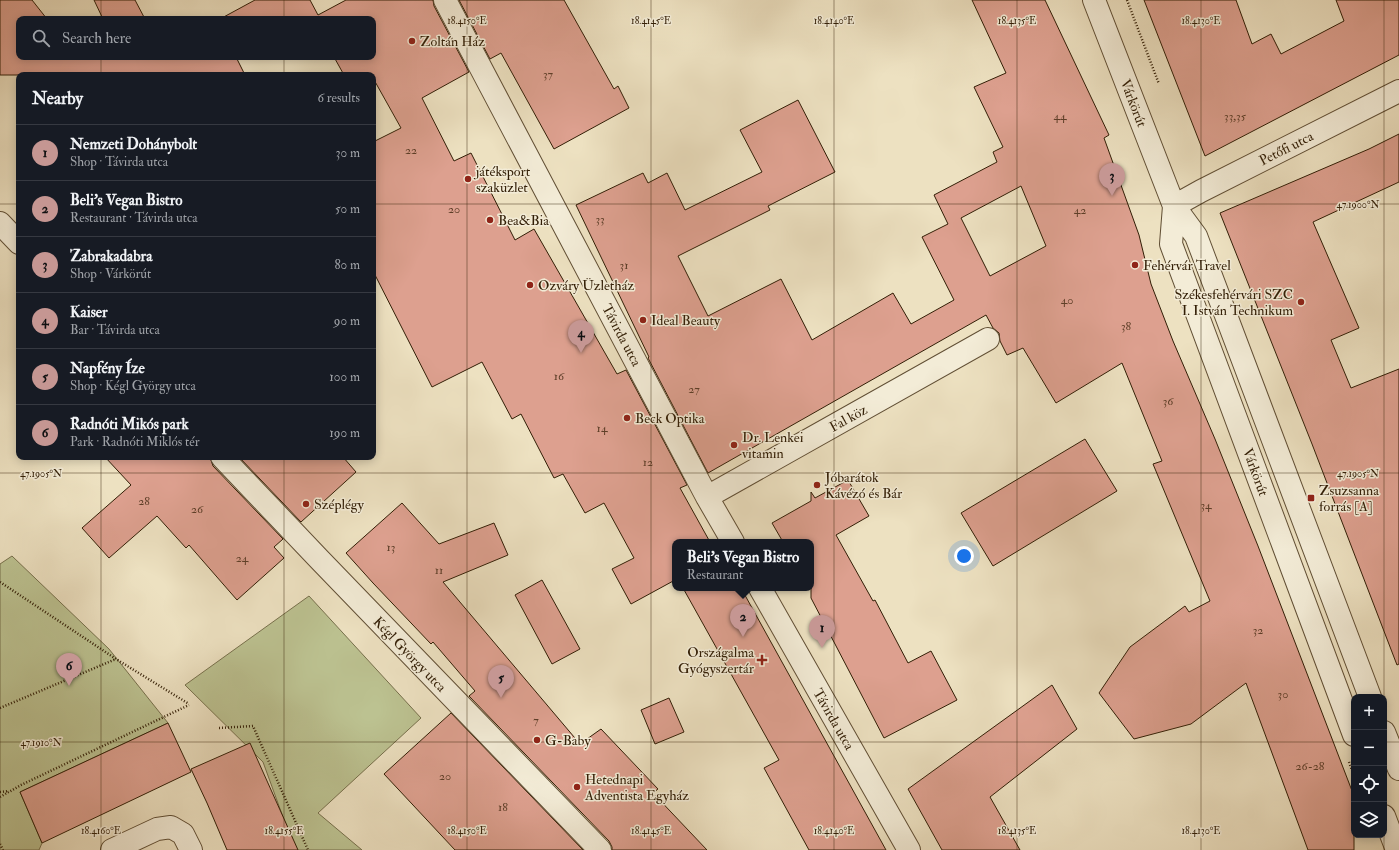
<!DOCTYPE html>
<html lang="en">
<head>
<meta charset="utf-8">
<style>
  :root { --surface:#171b24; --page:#242831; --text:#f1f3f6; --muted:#9ea1a6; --line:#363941; --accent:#c59692 }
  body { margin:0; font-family:"IM FELL Double Pica",serif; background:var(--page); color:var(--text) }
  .controls { position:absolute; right:12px; bottom:12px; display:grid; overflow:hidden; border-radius:8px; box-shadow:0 2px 10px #0003 }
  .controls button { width:36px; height:36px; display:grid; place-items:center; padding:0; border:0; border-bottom:1px solid var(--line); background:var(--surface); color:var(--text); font:20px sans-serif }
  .you { position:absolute; left:964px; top:556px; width:14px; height:14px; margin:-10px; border:3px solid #fff; border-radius:50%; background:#1a73e8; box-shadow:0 0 0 6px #1a73e833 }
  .badge { display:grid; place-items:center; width:26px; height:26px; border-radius:50%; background:var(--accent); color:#111; font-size:13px; font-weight:700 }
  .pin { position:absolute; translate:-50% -33px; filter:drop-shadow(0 1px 2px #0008) }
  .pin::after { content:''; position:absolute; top:21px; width:14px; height:12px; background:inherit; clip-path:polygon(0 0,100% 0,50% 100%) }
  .popup { position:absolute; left:672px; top:539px; width:142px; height:52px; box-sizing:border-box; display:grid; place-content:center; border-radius:8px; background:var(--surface); filter:drop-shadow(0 1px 3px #0005); font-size:13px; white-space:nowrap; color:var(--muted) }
  .popup b { font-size:15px; color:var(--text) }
  .popup::after { content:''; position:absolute; left:50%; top:100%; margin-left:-8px; border:8px solid transparent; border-top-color:var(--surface) }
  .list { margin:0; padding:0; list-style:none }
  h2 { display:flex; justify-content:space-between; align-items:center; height:52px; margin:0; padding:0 16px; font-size:17px }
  h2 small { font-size:13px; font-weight:400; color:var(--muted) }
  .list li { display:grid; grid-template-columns:26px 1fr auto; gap:12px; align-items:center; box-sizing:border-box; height:56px; padding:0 16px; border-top:1px solid var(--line) }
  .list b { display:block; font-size:15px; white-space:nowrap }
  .list p { margin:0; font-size:13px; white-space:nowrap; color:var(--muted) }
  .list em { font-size:13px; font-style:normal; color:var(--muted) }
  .icon { flex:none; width:22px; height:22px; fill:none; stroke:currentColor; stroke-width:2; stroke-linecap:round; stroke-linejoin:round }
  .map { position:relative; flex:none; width:1399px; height:850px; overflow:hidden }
  .search { position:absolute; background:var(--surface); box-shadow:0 2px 10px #0003; left:16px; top:16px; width:360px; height:44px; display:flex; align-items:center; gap:10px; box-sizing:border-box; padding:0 14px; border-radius:8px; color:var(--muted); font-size:15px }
  .panel { position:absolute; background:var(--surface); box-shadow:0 2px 10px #0003; left:16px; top:72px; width:360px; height:388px; border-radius:8px }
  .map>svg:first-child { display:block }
  .green { fill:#bcc291; stroke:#77704c }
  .building { fill:#dda08f; stroke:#321e06; fill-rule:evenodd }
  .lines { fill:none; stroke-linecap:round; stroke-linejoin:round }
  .minor-casing { stroke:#614f35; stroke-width:24 }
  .path { stroke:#321e06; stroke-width:2.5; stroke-dasharray:1 2; stroke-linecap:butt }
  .minor { stroke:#f3ecd7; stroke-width:22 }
  .ticks { fill:none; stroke:#321e06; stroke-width:1; stroke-opacity:0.45 }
  .poi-dot { fill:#8f2418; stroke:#f3ecd7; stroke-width:1.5 }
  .labels { text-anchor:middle; stroke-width:3; stroke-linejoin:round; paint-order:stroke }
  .number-label { font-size:12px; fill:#5d3e28 }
  .poi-label { font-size:14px; fill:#321e06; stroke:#f3ecd7; text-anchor:start }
  .street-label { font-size:14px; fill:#321e06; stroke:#f3ecd7 }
  .ticks-label { font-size:10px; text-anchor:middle; fill:#321e06; stroke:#f3ecd7; stroke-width:3; stroke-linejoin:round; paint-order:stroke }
</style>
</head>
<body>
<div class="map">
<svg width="1399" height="850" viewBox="0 0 1399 850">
  <rect width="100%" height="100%" fill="#ede1c1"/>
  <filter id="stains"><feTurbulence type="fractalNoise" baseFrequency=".005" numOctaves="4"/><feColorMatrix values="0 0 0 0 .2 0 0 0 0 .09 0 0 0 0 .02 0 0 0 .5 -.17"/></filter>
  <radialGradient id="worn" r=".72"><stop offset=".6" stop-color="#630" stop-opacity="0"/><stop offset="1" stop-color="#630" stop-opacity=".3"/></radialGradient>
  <path class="green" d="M 12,556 L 109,649 L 168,723 L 20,792 L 42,843 L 39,850 L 0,850 L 0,564 Z
    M 309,596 L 421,718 L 318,813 L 362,850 L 295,850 L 263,762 L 185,685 Z"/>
  <path class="building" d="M 0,0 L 32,0 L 47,19 L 19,19 L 19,57 L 240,57 L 237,59 L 245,75 L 0,75 Z
    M 94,0 L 135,0 L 145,19 L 103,19 Z
    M 255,0 L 310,0 L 318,15 L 346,0 L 433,0 L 434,6 L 469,72 L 422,98 L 454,161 L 471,153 L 515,240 L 534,229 L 617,374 L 626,370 L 687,485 L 680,488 L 710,542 L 675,542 L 675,580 L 631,604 L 612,569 L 634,558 L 604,503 L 585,513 L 563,474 L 554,478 L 521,414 L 512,419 L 482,362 L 432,387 L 373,271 L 373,142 L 401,128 L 373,78 L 373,75 L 344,75 L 334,57 L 373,57 L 373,19 L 220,19 Z
    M 459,0 L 564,0 L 614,89 L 618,86 L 629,108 L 554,149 L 501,53 L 490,59 Z
    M 972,0 L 1045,0 L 1109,135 L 1104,138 L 1139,235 L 1151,284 L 1173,341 L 1215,439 L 1258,546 L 1354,796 L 1354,850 L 1308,850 L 1246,683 L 1191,724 L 1134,739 L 1099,693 L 1130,647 L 1185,606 L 1189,612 L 1210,601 L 1153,464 L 1162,461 L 1122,363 L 1056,403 L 1023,348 L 1007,355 L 1000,341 L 999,333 L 993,328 L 986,315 L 708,473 L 648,358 L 649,357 L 576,205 L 643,173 L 648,183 L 667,173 L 685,210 L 762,172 L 740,130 L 798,100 L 835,172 L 768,206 L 770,210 L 678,256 L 708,316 L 781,279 L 812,340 L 893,293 L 911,324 L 954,300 L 922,237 L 948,224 L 934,195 L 997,162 L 993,152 L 1003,147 L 974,87 L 1006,73 ZM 1021,186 L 1046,246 L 990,276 L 961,218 Z
    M 1144,0 L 1236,0 L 1252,44 L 1271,34 L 1281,54 L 1344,21 L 1336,0 L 1399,0 L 1399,55 L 1205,156 Z
    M 1399,134 L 1399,182 L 1313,222 L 1359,328 L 1331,340 L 1351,388 L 1399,369 L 1399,664 L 1397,665 L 1312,444 L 1220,213 L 1369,149 Z
    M 1085,439 L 1117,491 L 993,566 L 961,513 Z
    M 105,457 L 210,457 L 213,466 L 283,539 L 274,547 L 284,558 L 237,600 L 189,545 L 186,548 L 157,516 L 109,558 L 82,528 L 131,485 Z
    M 239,457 L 343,457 L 356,472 L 301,522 Z
    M 848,480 L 869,516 L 836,535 L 873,601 L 875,600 L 908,663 L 931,651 L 957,700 L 884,738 L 811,598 L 811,542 L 783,542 L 772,523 L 811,501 L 811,492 L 815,498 Z
    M 402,503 L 439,544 L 494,523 L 508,555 L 443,582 L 580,744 L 601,729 L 658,789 L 653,793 L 707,850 L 612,850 L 612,847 L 609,841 L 469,696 L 475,691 L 433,642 L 431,644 L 373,583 L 346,553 Z
    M 542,580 L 580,649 L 552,664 L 515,595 Z
    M 683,588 L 741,588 L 886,850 L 809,850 L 764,768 L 779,760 Z
    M 1052,685 L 1077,729 L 990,797 L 1020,850 L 942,850 L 908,789 Z
    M 669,698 L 684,732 L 655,744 L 641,710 Z
    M 451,713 L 583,850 L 455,850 L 384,774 Z
    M 168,723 L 191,772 L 42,843 L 20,792 Z
    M 250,743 L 298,850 L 227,850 L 207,803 L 191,769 Z"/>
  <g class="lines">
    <defs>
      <path id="minor" d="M 445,0 L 707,497 L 733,542
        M 1094,0 L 1174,206 L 1196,236 L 1370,697
        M 1174,206 L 1171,244 L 1354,735
        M 1174,206 L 1201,191 L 1399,91
        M 0,223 L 19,243
        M 222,457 L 319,559 L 600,850
        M 707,497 L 988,339
        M 760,588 L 909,850
        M 1384,732 L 1399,769
        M 1384,816 L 1397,850
        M 112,850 L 157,829 L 171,827 L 183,834 L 191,850"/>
    </defs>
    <use href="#minor" class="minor-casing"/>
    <path class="path" d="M 1127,0 L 1159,84
      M 0,582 L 116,659 L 189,704
      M 0,708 L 116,659
      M 219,728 L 253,726 L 308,850
      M 1349,762 L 1354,776
      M 0,792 L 9,791
      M 0,797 L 21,785 L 189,705
      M 0,844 L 3,850"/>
    <use href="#minor" class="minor"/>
  </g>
  <path class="ticks" d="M 101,0 L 101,19M 284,0 L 284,19M 467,0 L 467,850M 651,0 L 651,850M 834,0 L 834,850M 1017,0 L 1017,850M 1201,0 L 1201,850M 1384,0 L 1384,697M 101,57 L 101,75M 284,57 L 284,75M 0,204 L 19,204M 373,204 L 1399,204M 101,457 L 101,850M 284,457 L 284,850M 0,473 L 1399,473M 0,742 L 1354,742M 1384,742 L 1399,742M 1384,835 L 1384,850"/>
  <g class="poi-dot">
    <circle cx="412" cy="41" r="4"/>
    <circle cx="468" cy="179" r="4"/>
    <circle cx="490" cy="220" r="4"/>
    <circle cx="1135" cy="265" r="4"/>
    <circle cx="530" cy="285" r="4"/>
    <circle cx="1301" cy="302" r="4"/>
    <circle cx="643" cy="320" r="4"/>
    <circle cx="627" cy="418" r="4"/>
    <circle cx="734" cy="445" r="4"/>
    <circle cx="817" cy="485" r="4"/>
    <rect x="1307" y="494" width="8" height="8" rx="2"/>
    <circle cx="306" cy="504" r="4"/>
    <path d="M760 654h4v4h4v4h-4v4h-4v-4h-4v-4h4z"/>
    <circle cx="537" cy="740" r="4"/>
    <circle cx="577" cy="787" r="4"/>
  </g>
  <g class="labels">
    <g class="number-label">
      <text x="548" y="78">37</text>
      <text x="1060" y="120">44</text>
      <text x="1235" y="120">33,35</text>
      <text x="411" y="154">22</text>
      <text x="454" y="213">20</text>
      <text x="1080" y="214">42</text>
      <text x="600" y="223">33</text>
      <text x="624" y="269">31</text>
      <text x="1067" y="304">40</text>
      <text x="1126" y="330">38</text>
      <text x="559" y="380">16</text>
      <text x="694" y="393">27</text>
      <text x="1168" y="405">36</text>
      <text x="602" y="432">14</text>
      <text x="648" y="466">12</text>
      <text x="144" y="505">28</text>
      <text x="1206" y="509">34</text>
      <text x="197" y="513">26</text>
      <text x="391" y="551">13</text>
      <text x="242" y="562">24</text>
      <text x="439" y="574">11</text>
      <text x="1258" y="634">32</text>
      <text x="1283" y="698">30</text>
      <text x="536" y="724">7</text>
      <text x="1310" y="770">26-28</text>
      <text x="445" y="780">20</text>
      <text x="503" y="811">18</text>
    </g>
    <g class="poi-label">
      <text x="420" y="46">Zoltán Ház</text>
      <text x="476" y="176">játéksport<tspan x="476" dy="16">szaküzlet</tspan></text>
      <text x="498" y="225">Bea&amp;Bia</text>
      <text x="1143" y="270">Fehérvár Travel</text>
      <text x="538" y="290">Ozváry Üzletház</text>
      <text x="1293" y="299" text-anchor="end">Székesfehérvári SZC<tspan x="1293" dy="16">I. István Technikum</tspan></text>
      <text x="651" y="325">Ideal Beauty</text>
      <text x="635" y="423">Beck Optika</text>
      <text x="742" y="442">Dr. Lenkei<tspan x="742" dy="16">vitamin</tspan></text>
      <text x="825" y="482">Jóbarátok<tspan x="825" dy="16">Kávézó és Bár</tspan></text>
      <text x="1319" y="495">Zsuzsanna<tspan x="1319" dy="16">forrás [A]</tspan></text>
      <text x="314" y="509">Széplégy</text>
      <text x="754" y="657" text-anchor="end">Országalma<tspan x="754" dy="16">Gyógyszertár</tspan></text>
      <text x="545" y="745">G-Baby</text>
      <text x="585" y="784">Hetednapi<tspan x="585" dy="16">Adventista Egyház</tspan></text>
    </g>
    <g class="street-label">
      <text transform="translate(1134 103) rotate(69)" y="5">Várkörút</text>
      <text transform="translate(1286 148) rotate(-27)" y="5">Petőfi utca</text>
      <text transform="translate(622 335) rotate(62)" y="5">Távirda utca</text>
      <text transform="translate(848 418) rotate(-29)" y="5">Fal köz</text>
      <text transform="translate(1256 472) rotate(70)" y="5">Várkörút</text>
      <text transform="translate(410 654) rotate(46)" y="5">Kégl György utca</text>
      <text transform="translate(834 719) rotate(60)" y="5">Távirda utca</text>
    </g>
  </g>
  <g class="ticks-label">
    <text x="467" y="24">18.4150°E</text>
    <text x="651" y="24">18.4145°E</text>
    <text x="834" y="24">18.4140°E</text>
    <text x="1017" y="24">18.4135°E</text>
    <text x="1201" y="24">18.4130°E</text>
    <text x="1358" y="208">47.1900°N</text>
    <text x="1358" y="477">47.1905°N</text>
    <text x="41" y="477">47.1905°N</text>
    <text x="41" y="746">47.1910°N</text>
    <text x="101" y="834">18.4160°E</text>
    <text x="284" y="834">18.4155°E</text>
    <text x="467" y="834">18.4150°E</text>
    <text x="651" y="834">18.4145°E</text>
    <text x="834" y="834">18.4140°E</text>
    <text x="1017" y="834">18.4135°E</text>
    <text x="1201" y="834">18.4130°E</text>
  </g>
  <rect width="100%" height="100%" filter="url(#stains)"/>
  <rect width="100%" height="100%" fill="url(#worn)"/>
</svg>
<div class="controls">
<button>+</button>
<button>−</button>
<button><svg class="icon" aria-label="locate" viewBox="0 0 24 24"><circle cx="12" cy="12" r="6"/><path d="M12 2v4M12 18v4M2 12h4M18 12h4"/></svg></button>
<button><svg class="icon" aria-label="layers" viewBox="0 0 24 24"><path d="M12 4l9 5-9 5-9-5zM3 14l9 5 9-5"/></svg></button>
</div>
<div class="you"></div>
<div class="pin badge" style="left:822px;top:648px">1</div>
<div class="pin badge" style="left:743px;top:637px">2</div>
<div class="popup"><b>Beli's Vegan Bistro</b>Restaurant</div>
<div class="pin badge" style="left:1112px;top:196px">3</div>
<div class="pin badge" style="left:581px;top:353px">4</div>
<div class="pin badge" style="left:501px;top:698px">5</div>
<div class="pin badge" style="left:69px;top:686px">6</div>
<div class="search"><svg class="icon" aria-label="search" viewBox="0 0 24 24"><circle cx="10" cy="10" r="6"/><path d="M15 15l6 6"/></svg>Search here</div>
<section class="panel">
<h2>Nearby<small>6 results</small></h2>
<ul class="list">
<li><span class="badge">1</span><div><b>Nemzeti Dohánybolt</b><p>Shop · Távirda utca</p></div><em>30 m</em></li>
<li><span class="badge">2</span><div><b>Beli's Vegan Bistro</b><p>Restaurant · Távirda utca</p></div><em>50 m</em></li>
<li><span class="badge">3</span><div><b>Zabrakadabra</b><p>Shop · Várkörút</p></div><em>80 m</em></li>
<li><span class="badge">4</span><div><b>Kaiser</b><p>Bar · Távirda utca</p></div><em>90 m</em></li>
<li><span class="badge">5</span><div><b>Napfény Íze</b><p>Shop · Kégl György utca</p></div><em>100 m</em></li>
<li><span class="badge">6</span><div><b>Radnóti Mikós park</b><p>Park · Radnóti Miklós tér</p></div><em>190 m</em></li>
</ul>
</section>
</div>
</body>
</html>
